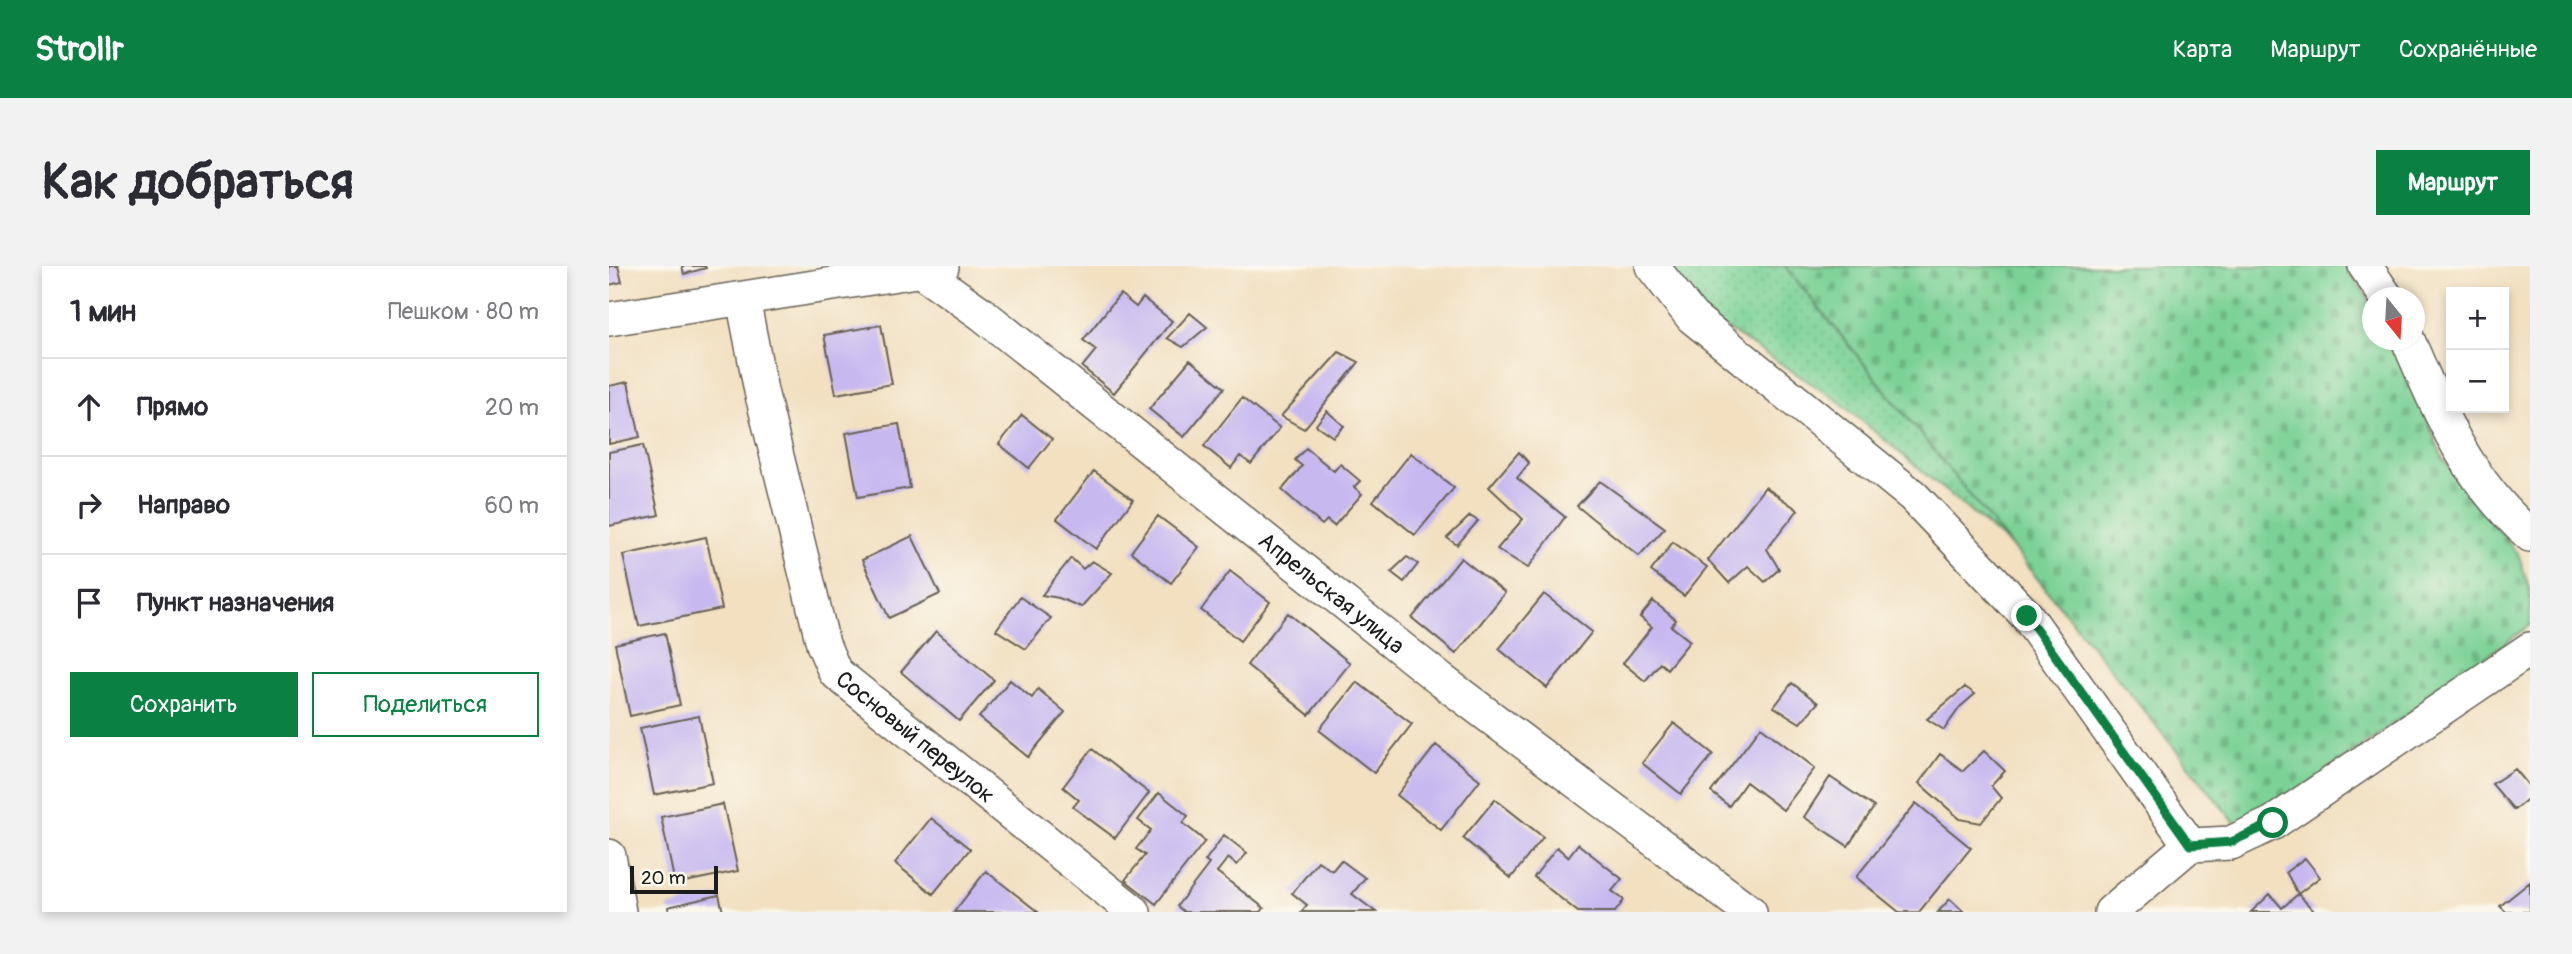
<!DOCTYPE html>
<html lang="ru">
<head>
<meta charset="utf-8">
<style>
  :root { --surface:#fff; --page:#f2f2f3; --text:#2b2b33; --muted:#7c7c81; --line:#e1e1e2; --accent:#0b8043 }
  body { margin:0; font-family:Pangolin,sans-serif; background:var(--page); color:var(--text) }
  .controls { position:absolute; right:21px; top:21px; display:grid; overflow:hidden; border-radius:0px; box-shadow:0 4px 10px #0003 }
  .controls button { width:63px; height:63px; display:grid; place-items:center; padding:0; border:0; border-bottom:2px solid var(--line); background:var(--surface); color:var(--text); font:35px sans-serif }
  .compass { position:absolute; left:1753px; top:21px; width:63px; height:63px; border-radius:50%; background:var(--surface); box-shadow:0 4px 10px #0003; rotate:162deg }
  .scale { position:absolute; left:21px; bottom:18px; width:88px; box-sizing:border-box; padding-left:7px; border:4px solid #1c1c1c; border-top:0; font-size:19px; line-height:24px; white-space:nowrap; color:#1c1c1c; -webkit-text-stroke:5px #fbf7ec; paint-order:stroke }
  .stop { position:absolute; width:21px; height:21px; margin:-16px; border:5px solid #0b8043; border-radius:50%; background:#fff }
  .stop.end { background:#0b8043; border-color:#fff; box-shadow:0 2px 7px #0008 }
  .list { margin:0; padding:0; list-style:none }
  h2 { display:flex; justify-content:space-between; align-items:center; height:91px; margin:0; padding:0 28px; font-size:30px }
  h2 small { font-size:23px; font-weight:400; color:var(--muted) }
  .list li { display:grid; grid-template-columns:46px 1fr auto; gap:21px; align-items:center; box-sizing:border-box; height:98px; padding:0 28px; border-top:2px solid var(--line) }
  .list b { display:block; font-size:26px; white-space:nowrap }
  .list em { font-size:23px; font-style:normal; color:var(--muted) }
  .actions { display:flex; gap:14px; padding:21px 28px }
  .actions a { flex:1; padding:16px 0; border:2px solid var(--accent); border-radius:0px; text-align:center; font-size:24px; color:var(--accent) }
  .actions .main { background:var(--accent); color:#fff }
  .icon { flex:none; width:38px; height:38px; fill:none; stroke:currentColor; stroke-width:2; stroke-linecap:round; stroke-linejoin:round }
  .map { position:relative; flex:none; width:1921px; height:646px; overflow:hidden; border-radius:0px }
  header { display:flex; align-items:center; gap:42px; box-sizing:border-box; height:98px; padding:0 35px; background:var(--accent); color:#fff }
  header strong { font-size:33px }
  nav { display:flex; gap:38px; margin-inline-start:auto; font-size:24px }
  .intro { display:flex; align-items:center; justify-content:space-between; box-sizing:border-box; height:168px; padding:0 42px }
  h1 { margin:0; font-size:49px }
  .button { padding:18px 32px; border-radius:0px; background:var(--accent); color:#fff; font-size:24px; font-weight:700 }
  main { display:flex; gap:42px; padding:0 42px }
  aside { flex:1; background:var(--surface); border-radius:0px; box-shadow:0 4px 10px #0003 }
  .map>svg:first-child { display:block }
  .grass { fill:url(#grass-dots); stroke:#4c7759; stroke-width:2 }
  .cemetery { fill:url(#cemetery-stones); stroke:#4c7759; stroke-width:2 }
  .building { fill:#c7b9f0 }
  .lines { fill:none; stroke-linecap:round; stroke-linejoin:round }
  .minor-casing { stroke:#676156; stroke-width:36 }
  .minor { stroke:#fff; stroke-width:33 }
  .route { stroke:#0b8043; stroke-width:9 }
  .labels { text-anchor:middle; stroke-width:7; stroke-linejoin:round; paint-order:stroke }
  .street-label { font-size:23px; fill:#1c1c1c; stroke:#fbf7ec }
</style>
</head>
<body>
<header>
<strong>Strollr</strong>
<nav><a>Карта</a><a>Маршрут</a><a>Сохранённые</a></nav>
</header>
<div class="intro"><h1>Как добраться</h1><a class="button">Маршрут</a></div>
<main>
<aside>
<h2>1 мин<small>Пешком · 80 m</small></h2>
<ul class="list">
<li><svg class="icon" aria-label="ahead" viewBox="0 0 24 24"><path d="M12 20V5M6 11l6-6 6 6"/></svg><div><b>Прямо</b></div><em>20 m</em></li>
<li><svg class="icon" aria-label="right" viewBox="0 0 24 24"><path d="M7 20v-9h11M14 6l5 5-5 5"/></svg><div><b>Направо</b></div><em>60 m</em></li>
<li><svg class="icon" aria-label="arrive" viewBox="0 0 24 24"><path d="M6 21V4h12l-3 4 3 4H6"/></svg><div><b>Пункт назначения</b></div></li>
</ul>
<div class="actions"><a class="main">Сохранить</a><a>Поделиться</a></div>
</aside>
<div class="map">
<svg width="1921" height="646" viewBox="0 0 1921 646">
  <defs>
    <pattern id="grass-dots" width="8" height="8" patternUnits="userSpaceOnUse" patternTransform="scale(1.75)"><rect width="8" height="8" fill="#7bd296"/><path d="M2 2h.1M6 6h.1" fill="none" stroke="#6ab481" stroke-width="1.8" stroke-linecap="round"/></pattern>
    <pattern id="cemetery-stones" width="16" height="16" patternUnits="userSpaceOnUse" patternTransform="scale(1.75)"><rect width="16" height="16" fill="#7bd296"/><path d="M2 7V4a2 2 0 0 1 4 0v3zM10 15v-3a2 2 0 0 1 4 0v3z" fill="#6ab481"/></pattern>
  </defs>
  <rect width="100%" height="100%" fill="#fbf7ec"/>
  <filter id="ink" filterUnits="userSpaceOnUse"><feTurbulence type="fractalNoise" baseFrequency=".0143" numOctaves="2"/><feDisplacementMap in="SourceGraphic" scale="14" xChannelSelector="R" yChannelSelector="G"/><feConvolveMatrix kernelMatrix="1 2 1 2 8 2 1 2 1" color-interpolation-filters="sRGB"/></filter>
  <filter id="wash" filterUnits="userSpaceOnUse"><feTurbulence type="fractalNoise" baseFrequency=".00686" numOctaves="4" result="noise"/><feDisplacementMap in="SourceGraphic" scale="28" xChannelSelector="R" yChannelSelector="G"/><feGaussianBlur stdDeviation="1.57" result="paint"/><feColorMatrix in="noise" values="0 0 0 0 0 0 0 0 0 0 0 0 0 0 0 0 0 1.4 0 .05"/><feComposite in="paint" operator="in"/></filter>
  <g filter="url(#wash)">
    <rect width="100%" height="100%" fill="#f2e0c1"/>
    <path class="grass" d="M 1055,0 L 1176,0 L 1402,280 L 1228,134 L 1104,54 Z"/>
    <path class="cemetery" d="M 1176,0 L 1736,0 L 1763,37 L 1764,74 L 1785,74 L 1834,193 L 1910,290 L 1921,325 L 1921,359 L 1702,517 L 1629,561 Z"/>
    <g id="blocks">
      <path class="building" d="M 0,0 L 9,0 L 13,16 L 0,19 Z
        M 73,0 L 96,0 L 97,2 L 75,8 Z
        M 511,28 L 527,41 L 534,32 L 563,55 L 505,127 L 473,101 L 487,84 L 474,74 Z
        M 581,47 L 598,61 L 574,81 L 558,72 Z
        M 272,59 L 283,118 L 227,128 L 215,69 Z
        M 730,86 L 750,96 L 695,163 L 672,150 Z
        M 581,94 L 615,122 L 575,171 L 540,143 Z
        M 19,116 L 31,171 L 0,178 L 0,120 Z
        M 633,132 L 671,162 L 642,198 L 631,190 L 622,202 L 595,180 Z
        M 718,145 L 735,160 L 724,171 L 707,159 Z
        M 413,149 L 443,173 L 420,202 L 390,178 Z
        M 290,158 L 301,222 L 249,231 L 237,167 Z
        M 34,179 L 50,249 L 0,260 L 0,186 Z
        M 697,182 L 725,205 L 731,198 L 751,215 L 745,221 L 753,228 L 725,260 L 718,254 L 713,259 L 673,224 L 693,200 L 686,194 Z
        M 910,186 L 920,197 L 908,212 L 956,251 L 919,302 L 888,283 L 914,253 L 880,221 Z
        M 802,187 L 845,222 L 806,269 L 764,235 Z
        M 485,205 L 524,234 L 487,283 L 448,253 Z
        M 991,215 L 1056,262 L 1030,290 L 968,240 Z
        M 1156,221 L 1189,244 L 1158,283 L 1170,303 L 1156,316 L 1139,300 L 1120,317 L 1099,294 Z
        M 549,250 L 590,281 L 562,317 L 522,286 Z
        M 861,250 L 869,255 L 848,279 L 838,272 Z
        M 303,270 L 331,328 L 280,352 L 253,294 Z
        M 97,271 L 113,343 L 30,360 L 14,289 Z
        M 1064,276 L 1098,301 L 1075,330 L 1042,305 Z
        M 798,291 L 809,298 L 795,316 L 782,306 Z
        M 462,292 L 474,303 L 483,295 L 503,307 L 472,341 L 450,332 L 433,329 Z
        M 852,292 L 896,327 L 847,388 L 803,352 Z
        M 621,305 L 661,336 L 631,375 L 592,344 Z
        M 935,328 L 983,366 L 938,422 L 890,383 Z
        M 411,331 L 442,352 L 417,383 L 387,364 Z
        M 1044,335 L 1067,354 L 1062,360 L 1081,375 L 1058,403 L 1051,397 L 1036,415 L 1014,397 L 1043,361 L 1031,351 Z
        M 679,347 L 741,397 L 700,449 L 638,399 Z
        M 327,365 L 385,414 L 350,455 L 292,406 Z
        M 56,367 L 71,439 L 21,450 L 6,378 Z
        M 401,414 L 423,432 L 429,423 L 456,446 L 419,491 L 370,451 Z
        M 748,416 L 803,458 L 765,507 L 710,464 Z
        M 1183,417 L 1209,437 L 1191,457 L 1165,441 Z
        M 1356,421 L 1366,428 L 1351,441 L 1335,464 L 1318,453 Z
        M 90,450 L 104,517 L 45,529 L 31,462 Z
        M 1065,457 L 1104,488 L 1072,528 L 1033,497 Z
        M 1152,461 L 1206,502 L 1174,544 L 1137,516 L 1120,540 L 1102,526 Z
        M 827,479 L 871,514 L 832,564 L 788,529 Z
        M 483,483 L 540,527 L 506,572 L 464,541 L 470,534 L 454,521 Z
        M 1375,485 L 1396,505 L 1382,520 L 1392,532 L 1372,557 L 1351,553 L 1310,517 L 1331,488 L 1354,505 Z
        M 1906,503 L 1921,521 L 1921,531 L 1905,544 L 1883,518 Z
        M 1221,511 L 1265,541 L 1239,580 L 1195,551 Z
        M 550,527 L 579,550 L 574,557 L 596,575 L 547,638 L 516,614 L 536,589 L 527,583 L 542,564 L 529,554 Z
        M 886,533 L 934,571 L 902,612 L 854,572 Z
        M 1307,537 L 1362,582 L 1310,646 L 1290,646 L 1247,611 Z
        M 114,538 L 129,605 L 66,618 L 52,551 Z
        M 322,552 L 361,583 L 324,628 L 286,597 Z
        M 615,569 L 638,587 L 628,599 L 619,592 L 608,606 L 655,642 L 652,646 L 575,646 L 568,640 L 600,598 L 596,595 Z
        M 969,578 L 1013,613 L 1003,625 L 1015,634 L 1006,646 L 969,646 L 925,611 L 948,581 L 959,591 Z
        M 1696,592 L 1711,611 L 1689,628 L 1706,646 L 1642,646 L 1661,628 L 1673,642 L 1689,628 L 1677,606 Z
        M 732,594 L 756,612 L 743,628 L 767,646 L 692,646 L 698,639 L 683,627 L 709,595 L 723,605 Z
        M 377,605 L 429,646 L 345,646 Z
        M 1921,616 L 1921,646 L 1897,646 L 1891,640 Z
        M 110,629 L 114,646 L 60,646 L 59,641 Z
        M 1341,633 L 1355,646 L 1329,646 Z"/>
    </g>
  </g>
  <g filter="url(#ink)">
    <use href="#blocks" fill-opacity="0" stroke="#676156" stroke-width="2"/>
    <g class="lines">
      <defs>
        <g id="minor">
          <path id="s1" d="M 311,0 L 312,5 L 373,48 L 832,414 L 1141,646"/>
          <path d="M 1043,0 L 1083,51 L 1304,230 L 1418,350 L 1581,579"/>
          <path d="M 1756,0 L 1778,32"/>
          <path id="s2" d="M 134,33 L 152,125 L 214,378 L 226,406 L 525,646"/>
          <path d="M 0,53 L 333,1"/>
          <path d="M 1799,74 C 1831,148 1858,214 1921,269"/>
          <path d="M 1581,579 L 1622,577 L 1664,557 L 1921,383"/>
          <path d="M 0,590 L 10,646"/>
          <path d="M 1502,646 L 1581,579"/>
        </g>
      </defs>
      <use href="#minor" class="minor-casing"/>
      <use href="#minor" class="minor"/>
    </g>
  </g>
  <g class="lines" filter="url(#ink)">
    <path class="route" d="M 1418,350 L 1581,579 L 1622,576 L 1664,557"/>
  </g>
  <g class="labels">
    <g class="street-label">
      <text dy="8" stroke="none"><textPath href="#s1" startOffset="527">Апрельская улица</textPath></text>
      <text dy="8" stroke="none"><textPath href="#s2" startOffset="488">Сосновый переулок</textPath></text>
    </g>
  </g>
</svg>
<div class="controls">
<button>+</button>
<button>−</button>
</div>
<svg class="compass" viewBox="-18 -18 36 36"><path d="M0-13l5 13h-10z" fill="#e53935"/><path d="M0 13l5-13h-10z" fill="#7c7c81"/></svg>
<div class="scale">20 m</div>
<div class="stop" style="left:1664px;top:557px"></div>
<div class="stop end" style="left:1418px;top:350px"></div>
</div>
</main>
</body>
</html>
